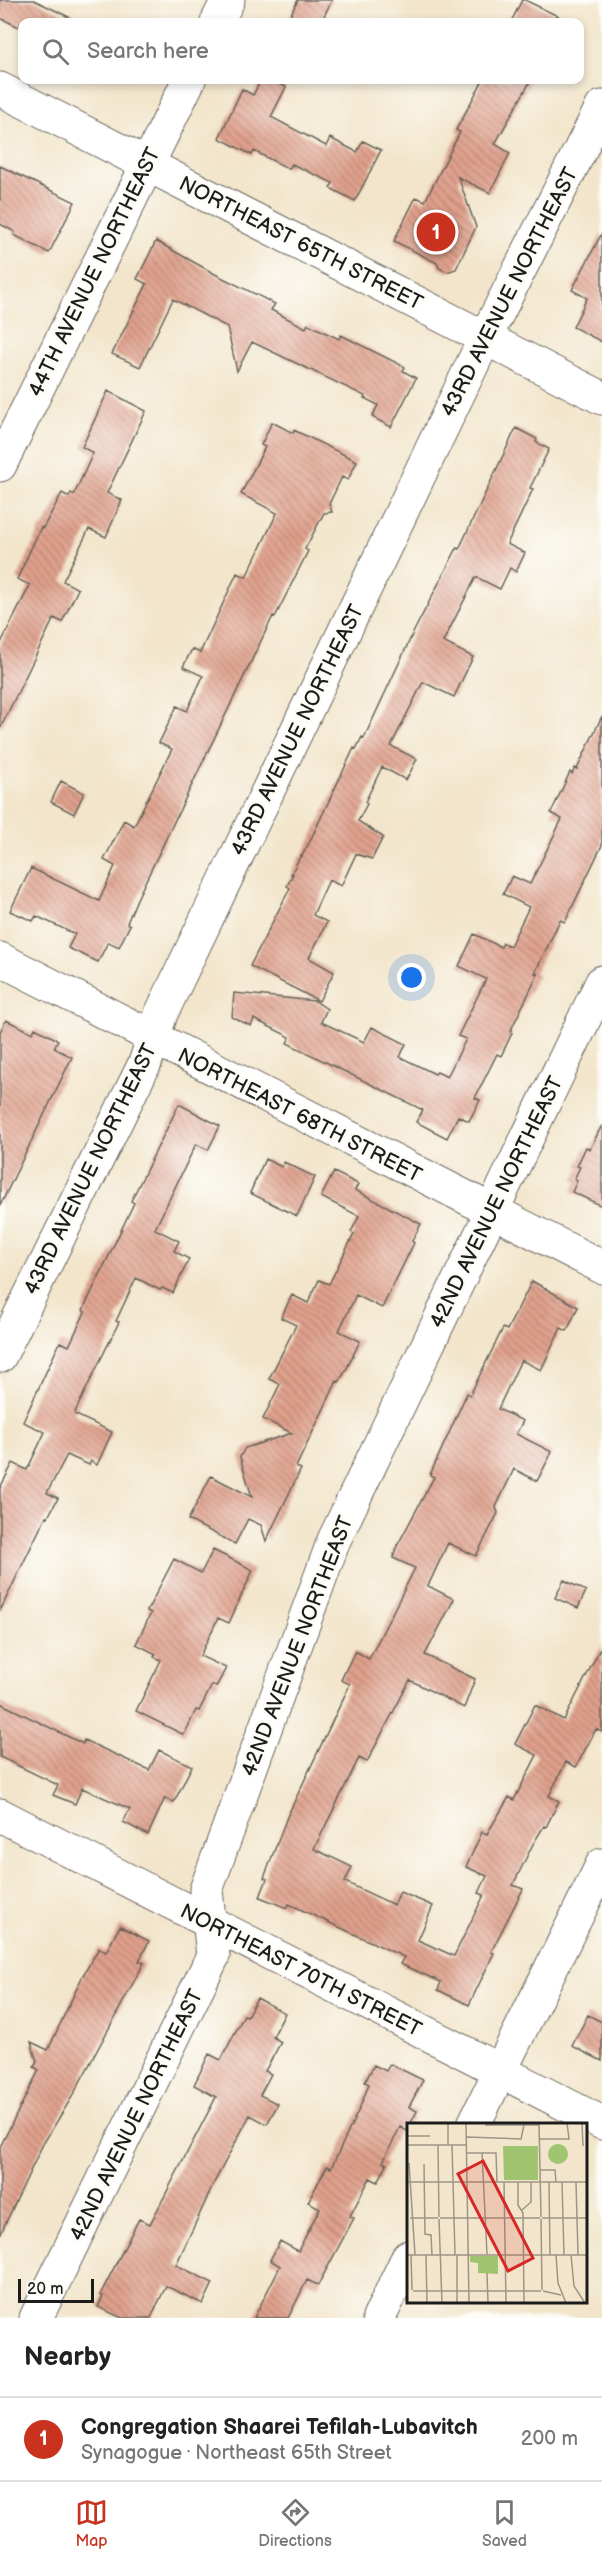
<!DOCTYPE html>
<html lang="en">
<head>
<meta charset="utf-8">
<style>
  :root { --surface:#fff; --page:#f2f2f2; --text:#222; --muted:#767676; --line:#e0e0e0; --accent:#c8321e }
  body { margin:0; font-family:"Balsamiq Sans",sans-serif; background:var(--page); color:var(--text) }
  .scale { position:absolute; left:18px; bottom:15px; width:76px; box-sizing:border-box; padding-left:6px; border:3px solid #1c1c1c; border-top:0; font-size:16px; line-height:21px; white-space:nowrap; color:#1c1c1c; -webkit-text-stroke:4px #fdfcf7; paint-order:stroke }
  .you { position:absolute; left:412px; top:978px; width:21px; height:21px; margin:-15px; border:4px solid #fff; border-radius:50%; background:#1a73e8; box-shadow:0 0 0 9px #1a73e833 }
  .badge { display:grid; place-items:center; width:39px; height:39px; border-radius:50%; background:var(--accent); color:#fff; font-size:20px; font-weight:700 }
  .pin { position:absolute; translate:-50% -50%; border:3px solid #fff; box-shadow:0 2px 6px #0006 }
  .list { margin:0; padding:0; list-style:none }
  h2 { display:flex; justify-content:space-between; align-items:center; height:78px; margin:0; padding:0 24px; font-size:26px }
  h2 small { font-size:20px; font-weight:400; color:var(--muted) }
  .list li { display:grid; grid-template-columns:39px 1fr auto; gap:18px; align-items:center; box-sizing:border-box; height:84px; padding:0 24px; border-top:2px solid var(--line) }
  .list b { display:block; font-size:22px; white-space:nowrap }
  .list p { margin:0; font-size:20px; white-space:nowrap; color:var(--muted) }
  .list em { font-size:20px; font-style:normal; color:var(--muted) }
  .icon { flex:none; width:33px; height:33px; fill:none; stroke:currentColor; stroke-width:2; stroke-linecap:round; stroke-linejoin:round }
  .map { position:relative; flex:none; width:602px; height:2318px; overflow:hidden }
  .search { position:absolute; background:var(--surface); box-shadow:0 3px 9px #0003; left:18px; right:18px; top:18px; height:66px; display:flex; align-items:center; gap:15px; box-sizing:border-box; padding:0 21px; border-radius:12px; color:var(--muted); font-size:22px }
  .sheet { height:162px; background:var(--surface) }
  nav { display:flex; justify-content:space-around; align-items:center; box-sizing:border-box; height:84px; border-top:2px solid var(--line); background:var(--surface); font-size:16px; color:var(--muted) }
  nav a { display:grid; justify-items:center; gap:3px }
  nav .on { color:var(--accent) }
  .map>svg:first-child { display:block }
  .building { fill:url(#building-back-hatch) }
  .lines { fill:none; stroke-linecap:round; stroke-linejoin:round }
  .minor-casing { stroke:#676259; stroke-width:35 }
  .major-casing { stroke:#676259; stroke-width:35 }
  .minor { stroke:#fff; stroke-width:33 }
  .major { stroke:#fff; stroke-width:33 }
  .labels { text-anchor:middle; stroke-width:6; stroke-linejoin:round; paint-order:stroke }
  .street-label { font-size:21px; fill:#1c1c1c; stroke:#fdfcf7 }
  .inset-road { fill:none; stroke:#9c9585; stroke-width:1.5 }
  .view { fill:#d62828; fill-opacity:0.15; stroke:#d62828; stroke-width:3 }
  .inset-edge { fill:none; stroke:#1c1c1c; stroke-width:3 }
</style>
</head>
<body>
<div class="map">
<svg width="602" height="2318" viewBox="0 0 602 2318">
  <defs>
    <pattern id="building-back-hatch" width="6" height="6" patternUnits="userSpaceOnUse" patternTransform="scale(1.5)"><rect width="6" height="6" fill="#e0a18d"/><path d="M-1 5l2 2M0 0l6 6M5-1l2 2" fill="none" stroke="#b58272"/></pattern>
  </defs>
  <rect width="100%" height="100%" fill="#fdfcf7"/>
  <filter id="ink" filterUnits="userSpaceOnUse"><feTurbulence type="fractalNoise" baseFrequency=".0167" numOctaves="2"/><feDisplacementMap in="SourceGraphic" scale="12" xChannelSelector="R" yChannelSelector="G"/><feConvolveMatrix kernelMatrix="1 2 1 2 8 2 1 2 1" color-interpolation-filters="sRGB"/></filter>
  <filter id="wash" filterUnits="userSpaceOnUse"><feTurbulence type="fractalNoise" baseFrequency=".008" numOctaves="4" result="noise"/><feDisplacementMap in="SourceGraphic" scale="24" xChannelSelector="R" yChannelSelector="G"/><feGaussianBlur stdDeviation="1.35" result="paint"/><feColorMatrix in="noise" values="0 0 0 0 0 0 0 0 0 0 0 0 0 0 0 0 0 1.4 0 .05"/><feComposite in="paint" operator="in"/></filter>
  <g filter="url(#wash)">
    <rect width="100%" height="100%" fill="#f2e5cb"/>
    <g id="blocks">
      <path class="building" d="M 0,0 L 34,0 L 79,22 L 21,22 L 19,27 L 0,18 Z
        M 298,0 L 332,0 L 321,22 L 287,22 Z
        M 522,0 L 525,0 L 570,22 L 511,22 Z
        M 261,80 L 271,80 L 286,87 L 271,117 L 326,146 L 330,138 L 357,152 L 363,141 L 381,150 L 355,201 L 330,188 L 333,183 L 292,164 L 289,169 L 254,151 L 252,155 L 219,138 L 242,89 L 253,95 Z
        M 483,80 L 531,80 L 495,144 L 510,153 L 490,193 L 458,177 L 476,227 L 456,269 L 447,272 L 439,268 L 437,263 L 394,241 L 416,197 L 425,201 L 460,132 L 456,130 Z
        M 0,166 L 75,202 L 49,253 L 14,235 L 15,232 L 0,224 Z
        M 602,233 L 602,342 L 573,327 L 587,298 L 572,290 Z
        M 156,241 L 215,274 L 275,304 L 271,310 L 306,328 L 308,324 L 339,339 L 341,335 L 405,367 L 403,371 L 416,378 L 391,427 L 372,417 L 378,405 L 364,398 L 365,396 L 252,342 L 237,371 L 227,327 L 173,299 L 140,367 L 112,354 L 147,284 L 137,279 Z
        M 108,391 L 146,411 L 107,493 L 122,500 L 106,537 L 89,529 L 63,581 L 78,589 L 62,622 L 54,618 L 0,729 L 0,645 L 30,585 L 17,579 L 41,527 L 43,528 L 62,493 L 69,497 L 71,493 L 74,495 L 93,453 L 82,447 Z
        M 272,422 L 293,433 L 294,430 L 357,461 L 348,480 L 342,477 L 329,504 L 332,512 L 324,513 L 305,549 L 308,551 L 275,617 L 273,616 L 137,899 L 127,923 L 130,925 L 119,947 L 108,942 L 98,962 L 68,948 L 75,934 L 36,916 L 33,921 L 10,911 L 31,868 L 99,901 L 115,866 L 104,860 L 124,820 L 134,826 L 172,749 L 159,743 L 177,706 L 187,711 L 203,676 L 183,667 L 192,649 L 200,653 L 237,573 L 246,577 L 277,513 L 241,494 L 265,447 L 261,445 Z
        M 516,428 L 537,439 L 536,442 L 549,449 L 530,488 L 533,489 L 507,544 L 525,553 L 516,572 L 510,568 L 500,589 L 476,577 L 443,642 L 473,657 L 454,697 L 423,682 L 391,746 L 417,759 L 406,780 L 382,767 L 365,802 L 367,804 L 358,821 L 383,837 L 372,859 L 356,854 L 341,886 L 329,880 L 313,915 L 327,922 L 309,958 L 334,972 L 319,1001 L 250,966 L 290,888 L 287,886 L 293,874 L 291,874 L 301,855 L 302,856 L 309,843 L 354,748 L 356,749 L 362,737 L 364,738 L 414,631 L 457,548 L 459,549 Z
        M 602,716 L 602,845 L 565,922 L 560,920 L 535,973 L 538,974 L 510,1032 L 512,1033 L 501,1056 L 497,1054 L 475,1098 L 480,1100 L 469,1121 L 458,1116 L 447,1138 L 416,1122 L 423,1110 L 287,1043 L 290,1037 L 254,1019 L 251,1026 L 232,1017 L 234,993 L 315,1001 L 327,1009 L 321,1022 L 364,1042 L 372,1027 L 406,1044 L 400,1057 L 435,1074 L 437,1072 L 447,1077 L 466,1039 L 458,1036 L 486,979 L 459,966 L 474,934 L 501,947 L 503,943 L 510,946 L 529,907 L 503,894 L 512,876 L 530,884 L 562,819 L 551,813 L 570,772 L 572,774 L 575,768 L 577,769 Z
        M 61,781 L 84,793 L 74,814 L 51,802 Z
        M 6,1020 L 33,1033 L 35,1028 L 58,1040 L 54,1048 L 72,1057 L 0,1206 L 0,1032 Z
        M 179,1104 L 220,1126 L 208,1150 L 196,1144 L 155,1229 L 179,1241 L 174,1251 L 189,1259 L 173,1293 L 162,1288 L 160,1290 L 136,1278 L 116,1321 L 119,1322 L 74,1414 L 112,1432 L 97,1465 L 91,1461 L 89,1465 L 67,1455 L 47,1493 L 58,1498 L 48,1517 L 46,1516 L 0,1611 L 0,1488 L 13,1463 L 27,1470 L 45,1432 L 23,1422 L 60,1342 L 69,1346 L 85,1312 L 83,1310 L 134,1203 L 131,1201 Z
        M 602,1125 L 602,1206 L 572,1192 L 577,1181 L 574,1179 L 580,1167 L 577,1166 L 586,1147 L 590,1149 Z
        M 265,1159 L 282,1167 L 284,1162 L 315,1177 L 297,1216 L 250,1193 Z
        M 334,1172 L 358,1184 L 355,1190 L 421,1224 L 412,1241 L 414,1243 L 382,1308 L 356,1295 L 339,1331 L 360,1341 L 345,1372 L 339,1382 L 337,1381 L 296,1467 L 301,1469 L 266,1541 L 261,1525 L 248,1519 L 235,1544 L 188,1520 L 211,1476 L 252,1497 L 240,1457 L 245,1448 L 292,1433 L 263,1419 L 280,1384 L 269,1379 L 296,1325 L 281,1318 L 292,1295 L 308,1303 L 319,1280 L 329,1284 L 354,1234 L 351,1232 L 359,1216 L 321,1197 Z
        M 532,1281 L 578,1307 L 567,1331 L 561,1328 L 541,1370 L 521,1360 L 498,1409 L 523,1421 L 516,1434 L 552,1452 L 537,1481 L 514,1469 L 496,1507 L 498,1513 L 476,1556 L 448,1543 L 428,1586 L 454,1599 L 425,1655 L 475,1679 L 464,1708 L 410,1680 L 367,1762 L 359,1758 L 314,1849 L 352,1867 L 345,1882 L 394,1905 L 400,1892 L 433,1906 L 418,1940 L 454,1956 L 484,1895 L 479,1893 L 487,1876 L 466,1867 L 482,1832 L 487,1834 L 509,1797 L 514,1800 L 537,1755 L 515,1744 L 535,1705 L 564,1720 L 602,1645 L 602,1732 L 596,1729 L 576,1767 L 566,1762 L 549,1796 L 559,1801 L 546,1827 L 544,1826 L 533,1844 L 513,1885 L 523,1889 L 491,1952 L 494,1953 L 469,2005 L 438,1990 L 441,1982 L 400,1964 L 404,1957 L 289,1904 L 287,1908 L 260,1897 L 267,1879 L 264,1878 L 287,1817 L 350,1684 L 341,1680 L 355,1651 L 369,1659 L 415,1568 L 393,1558 L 396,1548 L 434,1477 L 430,1475 L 467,1393 L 470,1395 L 503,1328 L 507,1330 Z
        M 213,1550 L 253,1570 L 229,1623 L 218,1618 L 200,1656 L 226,1668 L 216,1687 L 212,1685 L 199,1711 L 196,1710 L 184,1735 L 136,1711 L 161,1660 L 154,1657 L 156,1654 L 136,1644 L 151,1613 L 147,1611 L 174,1559 L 201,1573 Z
        M 564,1580 L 586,1591 L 578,1608 L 555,1598 Z
        M 0,1703 L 83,1744 L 84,1740 L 149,1770 L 159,1750 L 192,1766 L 174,1802 L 165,1798 L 148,1835 L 123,1822 L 130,1809 L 82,1788 L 75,1804 L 53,1795 L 58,1785 L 0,1757 Z
        M 120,1926 L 149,1941 L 139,1961 L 144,1963 L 72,2097 L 43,2144 L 0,2235 L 0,2147 L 39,2070 L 34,2067 L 37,2062 L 31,2042 L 48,2050 L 83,1975 L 99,1948 L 106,1952 Z
        M 257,1998 L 285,2013 L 273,2037 L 281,2042 L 265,2071 L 271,2074 L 260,2095 L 278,2104 L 267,2124 L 250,2115 L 215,2181 L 176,2265 L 213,2283 L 203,2304 L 166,2286 L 151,2318 L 122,2318 L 98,2307 L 103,2296 L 100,2295 L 139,2219 L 150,2224 L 216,2097 L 194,2085 L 209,2054 L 221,2060 L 244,2015 L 247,2016 Z
        M 588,2015 L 602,2022 L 602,2061 L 572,2046 Z
        M 390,2064 L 423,2080 L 409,2107 L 417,2111 L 407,2131 L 400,2127 L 383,2162 L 387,2164 L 378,2182 L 370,2178 L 350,2216 L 354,2218 L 318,2285 L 307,2280 L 288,2318 L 254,2318 L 280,2266 L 270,2260 L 280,2241 L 298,2251 L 320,2208 L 308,2202 L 327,2166 L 331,2168 L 360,2107 L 369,2084 L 365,2082 L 374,2065 L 386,2071 Z"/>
    </g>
  </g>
  <g filter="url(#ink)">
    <use href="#blocks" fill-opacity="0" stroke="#676259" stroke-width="1.5"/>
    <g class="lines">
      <defs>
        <path id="minor" d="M 217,22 L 228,0
          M 0,465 L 189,80
          M 0,959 L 602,1267
          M 0,1356 L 145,1063 L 161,1014 L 485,338 L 602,107
          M 0,1815 L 602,2123
          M 474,2124 L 602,1865
          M 36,2318 L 213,1956 L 206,1890 L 334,1540 L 602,982
          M 379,2318 L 408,2257"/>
        <path id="major" d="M 0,89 L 602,398"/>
      </defs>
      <use href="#minor" class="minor-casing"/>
      <use href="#major" class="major-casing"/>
      <use href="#minor" class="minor"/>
      <use href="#major" class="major"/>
    </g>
  </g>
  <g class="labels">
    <g class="street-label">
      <text transform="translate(301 243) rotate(27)" y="7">NORTHEAST 65TH STREET</text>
      <text transform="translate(94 272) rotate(-64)" y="7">44TH AVENUE NORTHEAST</text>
      <text transform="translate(509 292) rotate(-63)" y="7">43RD AVENUE NORTHEAST</text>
      <text transform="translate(297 730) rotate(-64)" y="7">43RD AVENUE NORTHEAST</text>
      <text transform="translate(300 1115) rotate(27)" y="7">NORTHEAST 68TH STREET</text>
      <text transform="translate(90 1169) rotate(-64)" y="7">43RD AVENUE NORTHEAST</text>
      <text transform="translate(496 1202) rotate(-64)" y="7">42ND AVENUE NORTHEAST</text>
      <text transform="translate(297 1646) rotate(-69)" y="7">42ND AVENUE NORTHEAST</text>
      <text transform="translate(301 1970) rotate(27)" y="7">NORTHEAST 70TH STREET</text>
      <text transform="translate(136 2115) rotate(-64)" y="7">42ND AVENUE NORTHEAST</text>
    </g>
  </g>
  <g transform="translate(407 2123)">
    <rect width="180" height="180" fill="#f2e5cb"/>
    <path d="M 96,23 L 131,23 L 131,57 L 97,57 ZM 63,133 L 91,133 L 91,151 L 71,150 L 71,140 L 63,139 Z" fill="#a0c570"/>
    <path d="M141 31a10 10 0 1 1 20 0a10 10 0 1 1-20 0ZM 119,24 L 129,24 L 126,40 L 99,42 L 99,31 L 120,30 Z" fill="#a0c570"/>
    <path class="inset-road" d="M 41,0 L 41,22M 59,0 L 62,180M 132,0 L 134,94M 175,0 L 176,23M 78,2 L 132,2M 0,13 L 23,13M 60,14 L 114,16 L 117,2M 132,16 L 162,16 L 160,0M 0,22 L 60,22M 31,22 L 32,94M 45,22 L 48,132M 60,30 L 89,30 L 90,59M 75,30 L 80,131M 2,40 L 8,132M 17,41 L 18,111 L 24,112 L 25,132M 133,47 L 148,47 L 149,59M 0,59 L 180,59M 97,59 L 99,180M 111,59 L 111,82 L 116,90 L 117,180M 142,59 L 143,132M 155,59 L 157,132M 169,59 L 171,132M 115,87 L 124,79 L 124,59M 3,95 L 31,95M 33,95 L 133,95M 135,95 L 180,95M 32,96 L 35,180M 134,96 L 135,167M 0,132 L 180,132M 4,132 L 5,167M 19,132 L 20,180M 50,132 L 50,180M 149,132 L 151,160 L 159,180M 164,132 L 167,163 L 178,180M 80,150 L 81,180M 6,168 L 134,168M 136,168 L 154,172"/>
    <path class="view" d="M 76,38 L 126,135 L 101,148 L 51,51 Z"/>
    <rect width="180" height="180" class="inset-edge"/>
  </g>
</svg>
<div class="scale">20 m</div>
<div class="you"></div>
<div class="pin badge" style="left:436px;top:232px">1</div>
<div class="search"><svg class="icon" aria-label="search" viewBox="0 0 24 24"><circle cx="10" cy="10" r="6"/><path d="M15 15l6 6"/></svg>Search here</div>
</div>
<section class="sheet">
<h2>Nearby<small></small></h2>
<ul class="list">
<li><span class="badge">1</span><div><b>Congregation Shaarei Tefilah-Lubavitch</b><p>Synagogue · Northeast 65th Street</p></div><em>200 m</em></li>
</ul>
</section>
<nav>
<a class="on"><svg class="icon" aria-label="map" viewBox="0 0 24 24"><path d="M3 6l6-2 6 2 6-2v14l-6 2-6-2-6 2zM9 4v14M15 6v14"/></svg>Map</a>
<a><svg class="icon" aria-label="directions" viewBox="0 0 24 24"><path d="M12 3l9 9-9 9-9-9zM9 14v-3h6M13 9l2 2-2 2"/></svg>Directions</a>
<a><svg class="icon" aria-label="saved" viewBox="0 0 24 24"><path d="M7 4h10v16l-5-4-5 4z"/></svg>Saved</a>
</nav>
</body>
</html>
